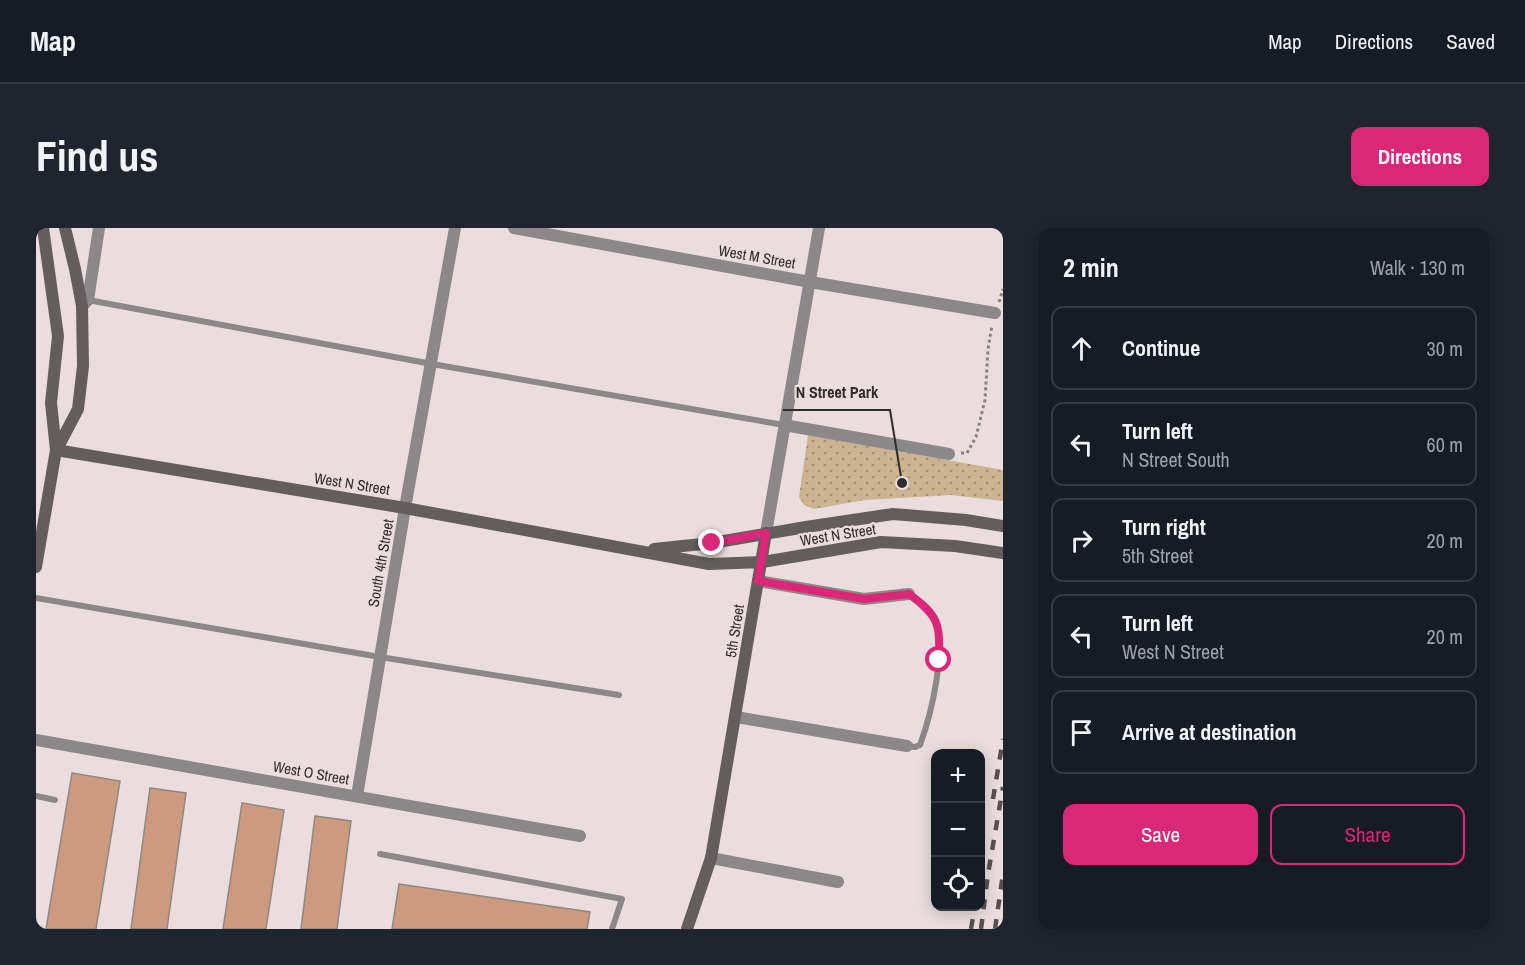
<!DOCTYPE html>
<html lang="en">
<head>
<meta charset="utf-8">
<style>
  :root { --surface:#171b24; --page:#20242c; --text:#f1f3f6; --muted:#9ea1a6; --line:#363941; --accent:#db2777 }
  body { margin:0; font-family:"Archivo Narrow",sans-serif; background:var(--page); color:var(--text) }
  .controls { position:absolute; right:18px; bottom:18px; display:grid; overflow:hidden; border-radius:12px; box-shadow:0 3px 15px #0003 }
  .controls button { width:54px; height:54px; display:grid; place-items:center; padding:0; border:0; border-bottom:2px solid var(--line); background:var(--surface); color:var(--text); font:30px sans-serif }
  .stop { position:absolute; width:18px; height:18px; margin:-14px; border:4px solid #db2777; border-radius:50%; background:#fff }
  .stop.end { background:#db2777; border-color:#fff; box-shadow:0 2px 6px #0008 }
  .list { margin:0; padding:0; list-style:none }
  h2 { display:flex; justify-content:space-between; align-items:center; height:78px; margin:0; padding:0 24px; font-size:26px }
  h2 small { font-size:20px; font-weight:400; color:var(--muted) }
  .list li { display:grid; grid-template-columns:39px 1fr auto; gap:18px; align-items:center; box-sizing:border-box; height:84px; margin:0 12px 12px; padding:0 12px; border:2px solid var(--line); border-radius:12px }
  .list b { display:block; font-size:22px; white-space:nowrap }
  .list p { margin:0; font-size:20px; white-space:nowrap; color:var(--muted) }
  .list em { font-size:20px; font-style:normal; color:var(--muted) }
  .actions { display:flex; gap:12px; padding:18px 24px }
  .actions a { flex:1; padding:14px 0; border:2px solid var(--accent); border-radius:12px; text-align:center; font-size:21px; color:var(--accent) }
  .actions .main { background:var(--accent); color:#fff }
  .icon { flex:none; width:33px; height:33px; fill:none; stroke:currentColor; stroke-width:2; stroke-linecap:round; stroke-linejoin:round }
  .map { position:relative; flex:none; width:967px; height:701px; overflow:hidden; border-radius:12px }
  header { display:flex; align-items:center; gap:36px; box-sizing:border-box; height:84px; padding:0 30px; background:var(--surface); border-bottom:2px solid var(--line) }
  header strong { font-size:28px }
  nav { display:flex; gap:33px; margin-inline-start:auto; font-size:21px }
  .intro { display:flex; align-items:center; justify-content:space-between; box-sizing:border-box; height:144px; padding:0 36px }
  h1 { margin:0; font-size:42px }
  .button { padding:15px 27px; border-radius:12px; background:var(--accent); color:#fff; font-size:21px; font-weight:700 }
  main { display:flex; gap:36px; padding:0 36px }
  aside { flex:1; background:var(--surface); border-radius:12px; box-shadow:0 3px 15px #0003 }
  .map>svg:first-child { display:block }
  .park { fill:url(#park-dots) }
  .building { fill:#cc9a7e; stroke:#908783; stroke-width:1.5 }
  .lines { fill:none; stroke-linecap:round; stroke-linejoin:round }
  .path { stroke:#87807f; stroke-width:3; stroke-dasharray:3 3; stroke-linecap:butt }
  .lane { stroke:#8c8788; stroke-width:6 }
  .street { stroke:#8c8788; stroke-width:12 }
  .secondary { stroke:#635d5e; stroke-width:12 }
  .rail { stroke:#565150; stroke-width:4.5; stroke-dasharray:10 10; stroke-linecap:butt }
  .route { stroke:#db2777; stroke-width:8 }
  .labels { text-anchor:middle; stroke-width:4.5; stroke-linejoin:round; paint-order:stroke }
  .street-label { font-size:15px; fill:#302c2b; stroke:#e9dedd }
  .leader { fill:none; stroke:#302c2b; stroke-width:2 }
  .callout-dot { fill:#302c2b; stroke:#e9dedd; stroke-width:2 }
  .callout-label { font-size:16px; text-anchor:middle; font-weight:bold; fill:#302c2b; stroke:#e9dedd; stroke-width:4.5; stroke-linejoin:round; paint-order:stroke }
</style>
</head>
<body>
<header>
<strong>Map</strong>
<nav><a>Map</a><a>Directions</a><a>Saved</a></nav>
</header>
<div class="intro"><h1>Find us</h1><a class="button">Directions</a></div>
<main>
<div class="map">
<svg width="967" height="701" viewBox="0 0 967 701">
  <defs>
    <pattern id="park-dots" width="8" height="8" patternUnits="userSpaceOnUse" patternTransform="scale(1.5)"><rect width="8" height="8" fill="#ccb391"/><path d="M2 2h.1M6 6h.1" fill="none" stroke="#a69277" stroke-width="1.8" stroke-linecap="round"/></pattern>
  </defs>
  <rect width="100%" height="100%" fill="#e9dedd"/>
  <path class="park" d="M 772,207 L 967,242 L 967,273 L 915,267 L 829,272 L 778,281 L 768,277 L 763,269 Z"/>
  <path class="building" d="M 36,545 L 84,553 L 60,701 L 10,701 Z
    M 114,560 L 150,565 L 131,701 L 95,701 Z
    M 206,575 L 248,582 L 230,701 L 187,701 Z
    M 279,588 L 315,593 L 301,701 L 265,701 Z
    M 363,656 L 554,684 L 551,701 L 356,701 Z"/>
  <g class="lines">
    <path class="path" d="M 963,74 L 967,61
      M 925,225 L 931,225 L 940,209 L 949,172 L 952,121 L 956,97"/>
    <path class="lane" d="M 52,72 L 396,136 L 748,197
      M 0,370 L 344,429 L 583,467
      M 871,518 L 879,519 L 884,517 C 895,487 911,422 899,392 C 894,380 884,374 873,366
      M 0,568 L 19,572
      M 344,626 L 586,671 L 576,701"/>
    <path class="street" d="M 478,0 L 774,54 L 959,85
      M 46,78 L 52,72 L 63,0
      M 748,197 L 913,226
      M 730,305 L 783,0
      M 722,353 L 828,371 L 873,366
      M 700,489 L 871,518
      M 0,512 L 544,608
      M 321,568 L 369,280 L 419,0
      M 675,630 L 802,654"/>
    <path class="secondary" d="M 21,221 L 42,181 L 47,138 L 46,78 L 39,41 L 29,0
      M 20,222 L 369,280 L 673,336 L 726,334 L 845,314 L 919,318 L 967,325
      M 618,321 L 676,315 L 770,299 L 857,286 L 930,292 L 967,298
      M 0,339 L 20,222 L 15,175 L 22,108 L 7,0
      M 651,701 L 675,630 L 730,305"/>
    <path class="rail" d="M 957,571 L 967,511
      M 935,701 L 939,678
      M 945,701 L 952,646 L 967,559
      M 959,701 L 967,646"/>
  </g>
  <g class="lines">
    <path class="route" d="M 676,315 L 730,305 L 722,353 L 828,371 L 873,366 C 903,388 904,396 903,432"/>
  </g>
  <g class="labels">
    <g class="street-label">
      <text transform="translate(721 29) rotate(10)" y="5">West M Street</text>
      <text transform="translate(316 256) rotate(9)" y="5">West N Street</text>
      <text transform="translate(802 307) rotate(-9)" y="5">West N Street</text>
      <text transform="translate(345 335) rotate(-80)" y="5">South 4th Street</text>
      <text transform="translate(699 403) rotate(-81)" y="5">5th Street</text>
      <text transform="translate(275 545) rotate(10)" y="5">West O Street</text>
    </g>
  </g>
  <path class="leader" d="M866 255L854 182H747"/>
  <circle class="callout-dot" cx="866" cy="255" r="6"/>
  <g class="callout-label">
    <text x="801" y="170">N Street Park</text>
  </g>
</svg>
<div class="controls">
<button>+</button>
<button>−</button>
<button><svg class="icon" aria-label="locate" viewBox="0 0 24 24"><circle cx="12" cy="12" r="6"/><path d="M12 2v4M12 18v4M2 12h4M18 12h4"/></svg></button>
</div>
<div class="stop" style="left:903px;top:432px"></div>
<div class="stop end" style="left:676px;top:315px"></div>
</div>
<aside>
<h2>2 min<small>Walk · 130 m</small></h2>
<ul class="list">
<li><svg class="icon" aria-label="ahead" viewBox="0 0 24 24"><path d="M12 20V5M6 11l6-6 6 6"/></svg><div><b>Continue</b></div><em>30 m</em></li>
<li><svg class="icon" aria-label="left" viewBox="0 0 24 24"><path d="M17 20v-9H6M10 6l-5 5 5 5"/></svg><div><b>Turn left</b><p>N Street South</p></div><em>60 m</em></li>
<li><svg class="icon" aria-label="right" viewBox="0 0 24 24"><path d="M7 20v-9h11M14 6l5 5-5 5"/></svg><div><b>Turn right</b><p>5th Street</p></div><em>20 m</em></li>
<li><svg class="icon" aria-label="left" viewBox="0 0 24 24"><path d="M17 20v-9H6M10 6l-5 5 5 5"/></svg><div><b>Turn left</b><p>West N Street</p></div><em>20 m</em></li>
<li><svg class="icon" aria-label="arrive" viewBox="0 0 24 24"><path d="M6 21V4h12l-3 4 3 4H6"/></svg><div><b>Arrive at destination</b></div></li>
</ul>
<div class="actions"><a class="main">Save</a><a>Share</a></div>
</aside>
</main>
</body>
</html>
